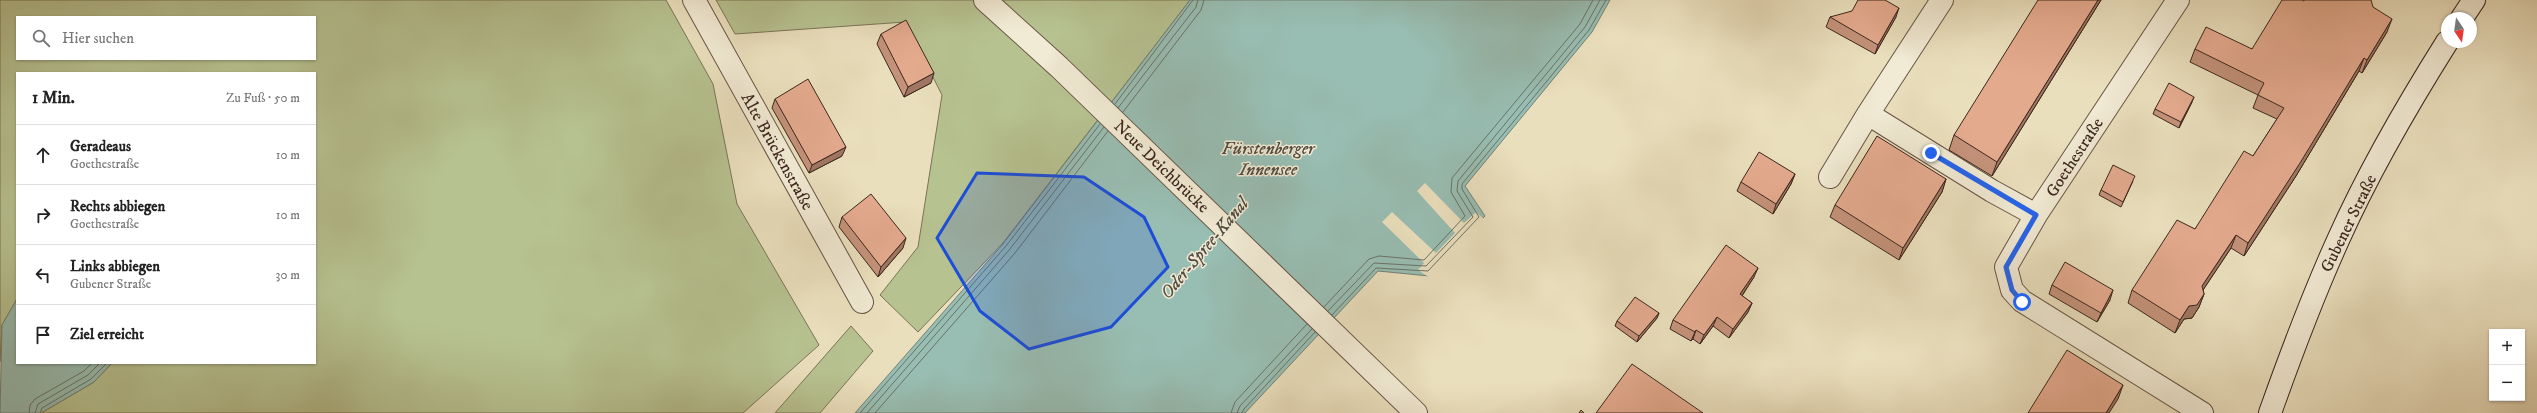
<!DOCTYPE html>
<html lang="de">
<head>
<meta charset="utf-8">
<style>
  :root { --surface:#fff; --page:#f2f2f2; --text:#222; --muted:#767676; --line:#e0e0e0 }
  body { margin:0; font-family:"IM FELL DW Pica",serif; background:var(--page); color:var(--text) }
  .controls { position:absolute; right:12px; bottom:12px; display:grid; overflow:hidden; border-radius:0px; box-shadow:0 1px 3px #0004 }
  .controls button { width:36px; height:36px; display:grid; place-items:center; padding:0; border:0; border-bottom:1px solid var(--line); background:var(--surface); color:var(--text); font:20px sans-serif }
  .compass { position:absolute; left:2441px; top:12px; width:36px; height:36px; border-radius:50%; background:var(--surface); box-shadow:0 1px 3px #0004; rotate:167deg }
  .stop { position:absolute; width:12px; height:12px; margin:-9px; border:3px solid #2563eb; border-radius:50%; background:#fff }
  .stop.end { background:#2563eb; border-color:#fff; box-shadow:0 1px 4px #0008 }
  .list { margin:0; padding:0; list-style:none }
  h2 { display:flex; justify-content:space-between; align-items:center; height:52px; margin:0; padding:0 16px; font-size:17px }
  h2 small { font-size:13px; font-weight:400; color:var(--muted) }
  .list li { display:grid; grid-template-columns:26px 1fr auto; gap:12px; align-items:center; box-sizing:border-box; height:60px; padding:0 16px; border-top:1px solid var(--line) }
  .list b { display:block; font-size:15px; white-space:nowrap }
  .list p { margin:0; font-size:13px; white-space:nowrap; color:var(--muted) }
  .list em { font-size:13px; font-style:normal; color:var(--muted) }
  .icon { flex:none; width:22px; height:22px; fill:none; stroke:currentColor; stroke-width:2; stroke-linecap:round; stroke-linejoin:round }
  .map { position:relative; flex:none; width:2537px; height:413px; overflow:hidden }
  .search { position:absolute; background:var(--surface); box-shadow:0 1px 3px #0004; left:16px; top:16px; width:300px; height:44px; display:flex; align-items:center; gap:10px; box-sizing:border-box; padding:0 14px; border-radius:0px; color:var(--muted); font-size:15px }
  .panel { position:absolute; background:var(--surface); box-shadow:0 1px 3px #0004; left:16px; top:72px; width:300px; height:292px; border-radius:0px }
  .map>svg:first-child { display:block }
  .green { fill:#b7c291; stroke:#7a7457; fill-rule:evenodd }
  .water { fill:#98bdb2; stroke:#738176 }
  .pier { fill:#eadfbd }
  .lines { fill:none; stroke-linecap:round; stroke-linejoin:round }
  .shore { stroke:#6a7268; stroke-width:1 }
  .street-casing { stroke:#685545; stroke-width:24 }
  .secondary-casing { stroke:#3c271d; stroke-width:24 }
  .street { stroke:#f1ead4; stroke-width:22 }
  .secondary { stroke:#f1ead4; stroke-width:22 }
  .wall { fill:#c4927a; stroke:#3c271d }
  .shaded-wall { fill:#a07763; stroke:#3c271d }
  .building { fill:#e4aa8e; stroke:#3c271d }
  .route { stroke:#2563eb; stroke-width:5 }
  .marked { fill:#1d4ed8; fill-opacity:0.2; stroke:#1d4ed8; stroke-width:3; stroke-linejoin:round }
  .labels { text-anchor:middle; stroke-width:3; stroke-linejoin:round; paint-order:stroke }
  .street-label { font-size:17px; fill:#3c271d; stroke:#f1ead4 }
  .water-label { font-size:18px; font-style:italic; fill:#534c42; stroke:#f1ead4 }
</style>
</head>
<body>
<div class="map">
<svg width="2537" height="413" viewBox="0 0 2537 413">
  <rect width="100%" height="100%" fill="#eadfbd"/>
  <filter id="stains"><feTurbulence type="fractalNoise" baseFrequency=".005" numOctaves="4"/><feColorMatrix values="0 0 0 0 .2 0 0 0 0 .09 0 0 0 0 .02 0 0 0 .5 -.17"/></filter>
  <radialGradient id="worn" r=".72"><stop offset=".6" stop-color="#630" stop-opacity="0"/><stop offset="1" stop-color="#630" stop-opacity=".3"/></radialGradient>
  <path class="green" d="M 0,0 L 666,0 L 713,84 L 737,204 L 819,345 L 743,413 L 41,413 L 94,382 L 112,363 L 315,363 L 315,73 L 17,73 L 17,299 L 2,325 L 0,362 ZM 17,17 L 315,17 L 315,59 L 17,59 Z
    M 716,0 L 1190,0 L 1003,243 L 918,332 L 880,295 L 918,247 L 942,95 L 905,22 L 735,34 Z
    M 851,326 L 873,351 L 820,413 L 775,413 Z"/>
  <path class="water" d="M 1190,0 L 1610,0 L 1592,32 L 1465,186 L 1485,216 L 1429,276 L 1378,271 L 1245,413 L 855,413 L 1003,244 Z
    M 17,299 L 17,363 L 112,363 L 94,382 L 41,413 L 0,413 L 2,325 Z"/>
  <path class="pier" d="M 1425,183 L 1464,223 L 1476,212 L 1485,220 L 1430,278 L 1418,270 L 1424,263 L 1382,222 L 1392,212 L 1436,253 L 1455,233 L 1417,191 Z"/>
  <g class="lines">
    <path class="shore" d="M 1115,104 L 1193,0
      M 1118,108 L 1196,7 L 1198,0
      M 1123,112 L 1201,10 L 1204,0
      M 1324,307 L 1369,259 L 1379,256 L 1424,260 L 1465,216 L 1451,192 L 1452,178 L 1580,24 L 1593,0
      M 1328,311 L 1374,263 L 1426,266 L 1473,217 L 1457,191 L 1458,181 L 1585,27 L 1600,0
      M 1332,315 L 1376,268 L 1428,271 L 1479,217 L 1462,189 L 1462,184 L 1589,30 L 1606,0
      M 29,413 L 30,405 L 35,399 L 84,371 L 92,363
      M 35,413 L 38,404 L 88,375 L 100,363
      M 40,413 L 42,408 L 91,379 L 107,363
      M 860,413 L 1006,246 L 1100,124
      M 867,413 L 1010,249 L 1104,127
      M 875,413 L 1015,253 L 1108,131
      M 1231,413 L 1235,402 L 1307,324
      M 1237,413 L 1240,406 L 1312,329
      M 1242,413 L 1244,409 L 1315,332"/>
    <defs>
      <path id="street" d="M 694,0 L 862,302
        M 985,0 L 1059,67 L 1416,413
        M 2178,0 L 2036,215 L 2006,267 L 2012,290 L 2022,301 L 2202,413
        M 1868,114 L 1942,0
        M 1830,177 L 1868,114 L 1992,191 L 2036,215"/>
      <path id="secondary" d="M 2462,18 L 2474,0
        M 2270,413 C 2291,354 2313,295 2339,238 C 2369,171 2408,104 2447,42"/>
    </defs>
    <use href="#street" class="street-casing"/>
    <use href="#secondary" class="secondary-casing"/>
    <use href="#street" class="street"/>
    <use href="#secondary" class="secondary"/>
  </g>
  <path class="wall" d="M 2101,0 L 1992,176 L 1949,150 L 1954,135 Z
    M 2304,1 L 2373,7 L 2387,32 L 2362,73 L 2359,71 L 2296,176 L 2244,256 L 2231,248 L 2203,290 L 2204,294 L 2199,307 L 2192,318 L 2184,319 L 2175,333 L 2128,303 L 2132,290 L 2195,229 L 2253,156 L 2277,119 L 2253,108 L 2258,95 L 2190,62 L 2195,49 L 2252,49 Z
    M 1830,17 L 1896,17 L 1875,54 L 1826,27 Z
    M 881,34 L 931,83 L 904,97 L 877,44 Z
    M 775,99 L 842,156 L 809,173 L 772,108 Z
    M 2192,102 L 2179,128 L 2153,114 L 2155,109 Z
    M 1795,174 L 1791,184 L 1773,214 L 1737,191 L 1741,182 Z
    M 1946,179 L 1942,192 L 1899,260 L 1830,217 L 1835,205 Z
    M 2133,181 L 2121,207 L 2099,195 L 2101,190 Z
    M 842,217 L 903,248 L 878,277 L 839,227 Z
    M 1754,277 L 1742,296 L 1752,303 L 1748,312 L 1729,338 L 1713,326 L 1700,344 L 1693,339 L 1691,341 L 1670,329 L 1673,320 Z
    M 2052,285 L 2110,300 L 2097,322 L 2049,294 Z
    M 1659,313 L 1657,318 L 1637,342 L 1615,326 L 1617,321 Z"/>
  <path class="shaded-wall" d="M 2098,0 L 2101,0 L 1992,176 L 1997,162 Z
    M 1899,8 L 1896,17 L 1875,54 L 1878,45 Z
    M 2392,19 L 2387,32 L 2362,73 L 2367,60 Z
    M 2364,58 L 2359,71 L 2296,176 L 2244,256 L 2248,243 Z
    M 934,73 L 931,83 L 904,97 L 908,87 Z
    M 2194,97 L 2192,102 L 2179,128 L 2181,122 Z
    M 846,147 L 842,156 L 809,173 L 812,165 Z
    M 1795,174 L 1791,184 L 1773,214 L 1776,204 Z
    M 1946,179 L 1942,192 L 1899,260 L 1903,248 Z
    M 2236,235 L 2231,248 L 2197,299 L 2202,286 Z
    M 906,238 L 903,248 L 878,277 L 881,267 Z
    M 1758,268 L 1754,277 L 1737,303 L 1740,294 Z
    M 2113,290 L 2110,300 L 2097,322 L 2101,313 Z
    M 2204,294 L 2199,307 L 2192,318 L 2184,319 L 2175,333 L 2180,320 L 2189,306 Z
    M 1752,303 L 1748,312 L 1729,338 L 1733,329 Z
    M 1659,313 L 1657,318 L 1637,342 L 1639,336 Z
    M 1717,317 L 1713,326 L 1700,344 L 1704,335 Z
    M 1696,330 L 1693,339 L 1691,341 L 1695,332 Z
    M 2123,385 L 2118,399 L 2109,413 L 2106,413 Z"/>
  <path class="building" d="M 1858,0 L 1885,0 L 1899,8 L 1878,45 L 1830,17 L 1852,11 Z
    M 2038,0 L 2098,0 L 1997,162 L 1954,135 Z
    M 2282,0 L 2302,0 L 2304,1 L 2304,0 L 2371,0 L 2373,7 L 2392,19 L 2367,60 L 2364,58 L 2300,163 L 2248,243 L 2236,235 L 2202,286 L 2204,294 L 2197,305 L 2189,306 L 2180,320 L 2132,290 L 2177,220 L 2195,229 L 2244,151 L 2253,156 L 2284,108 L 2258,95 L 2264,83 L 2195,49 L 2206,27 L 2252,49 Z
    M 906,20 L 934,73 L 908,87 L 881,34 Z
    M 808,79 L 846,147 L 812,165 L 775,99 Z
    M 2169,83 L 2194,97 L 2181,122 L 2155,109 Z
    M 1877,136 L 1946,179 L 1903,248 L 1835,205 Z
    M 1759,152 L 1795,174 L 1776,204 L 1741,182 Z
    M 2113,165 L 2135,176 L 2123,202 L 2101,190 Z
    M 871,194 L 906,238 L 881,267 L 842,217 Z
    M 1726,245 L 1758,268 L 1740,294 L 1752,303 L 1733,329 L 1717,317 L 1704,335 L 1696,330 L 1695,332 L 1673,320 Z
    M 2065,262 L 2113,290 L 2101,313 L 2052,285 Z
    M 1635,297 L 1659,313 L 1639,336 L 1617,321 Z
    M 2067,350 L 2123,385 L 2106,413 L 2028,413 Z
    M 1632,364 L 1703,413 L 1596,413 Z
    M 1581,410 L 1584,413 L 1579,413 Z"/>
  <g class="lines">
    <path class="route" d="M 1931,153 L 2036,215 L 2006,267 L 2012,290 L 2022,302"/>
  </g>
  <path class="marked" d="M 977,173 L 1084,177 L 1144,217 L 1168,267 L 1111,327 L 1029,349 L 980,311 L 937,238 Z"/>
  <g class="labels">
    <g class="street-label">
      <text transform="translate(778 151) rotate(61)" y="6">Alte Brückenstraße</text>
      <text transform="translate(2074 157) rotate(-57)" y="6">Goethestraße</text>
      <text transform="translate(1162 166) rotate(44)" y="6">Neue Deichbrücke</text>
      <text transform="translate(2348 223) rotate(-64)" y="6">Gubener Straße</text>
    </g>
    <g class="water-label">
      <text x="1268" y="154">Fürstenberger<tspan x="1268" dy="21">Innensee</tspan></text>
      <text transform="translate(1204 248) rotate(-50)" y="6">Oder-Spree-Kanal</text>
    </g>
  </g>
  <rect width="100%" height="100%" filter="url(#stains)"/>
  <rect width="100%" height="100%" fill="url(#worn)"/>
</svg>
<div class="controls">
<button>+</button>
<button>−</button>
</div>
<svg class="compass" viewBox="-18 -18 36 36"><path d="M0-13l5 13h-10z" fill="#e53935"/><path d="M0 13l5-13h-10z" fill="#767676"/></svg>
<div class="stop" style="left:2022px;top:302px"></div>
<div class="stop end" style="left:1931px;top:153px"></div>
<div class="search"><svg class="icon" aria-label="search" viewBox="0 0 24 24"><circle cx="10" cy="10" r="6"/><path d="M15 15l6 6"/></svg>Hier suchen</div>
<section class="panel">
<h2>1 Min.<small>Zu Fuß · 50 m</small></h2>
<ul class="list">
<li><svg class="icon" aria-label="ahead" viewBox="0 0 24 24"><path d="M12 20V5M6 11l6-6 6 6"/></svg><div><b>Geradeaus</b><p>Goethestraße</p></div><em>10 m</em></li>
<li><svg class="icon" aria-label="right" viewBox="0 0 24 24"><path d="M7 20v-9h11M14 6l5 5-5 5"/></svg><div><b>Rechts abbiegen</b><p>Goethestraße</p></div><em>10 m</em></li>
<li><svg class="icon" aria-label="left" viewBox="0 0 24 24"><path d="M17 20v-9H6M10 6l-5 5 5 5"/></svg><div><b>Links abbiegen</b><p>Gubener Straße</p></div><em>30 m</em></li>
<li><svg class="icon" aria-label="arrive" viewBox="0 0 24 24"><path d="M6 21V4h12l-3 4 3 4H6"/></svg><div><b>Ziel erreicht</b></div></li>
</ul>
</section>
</div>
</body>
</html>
